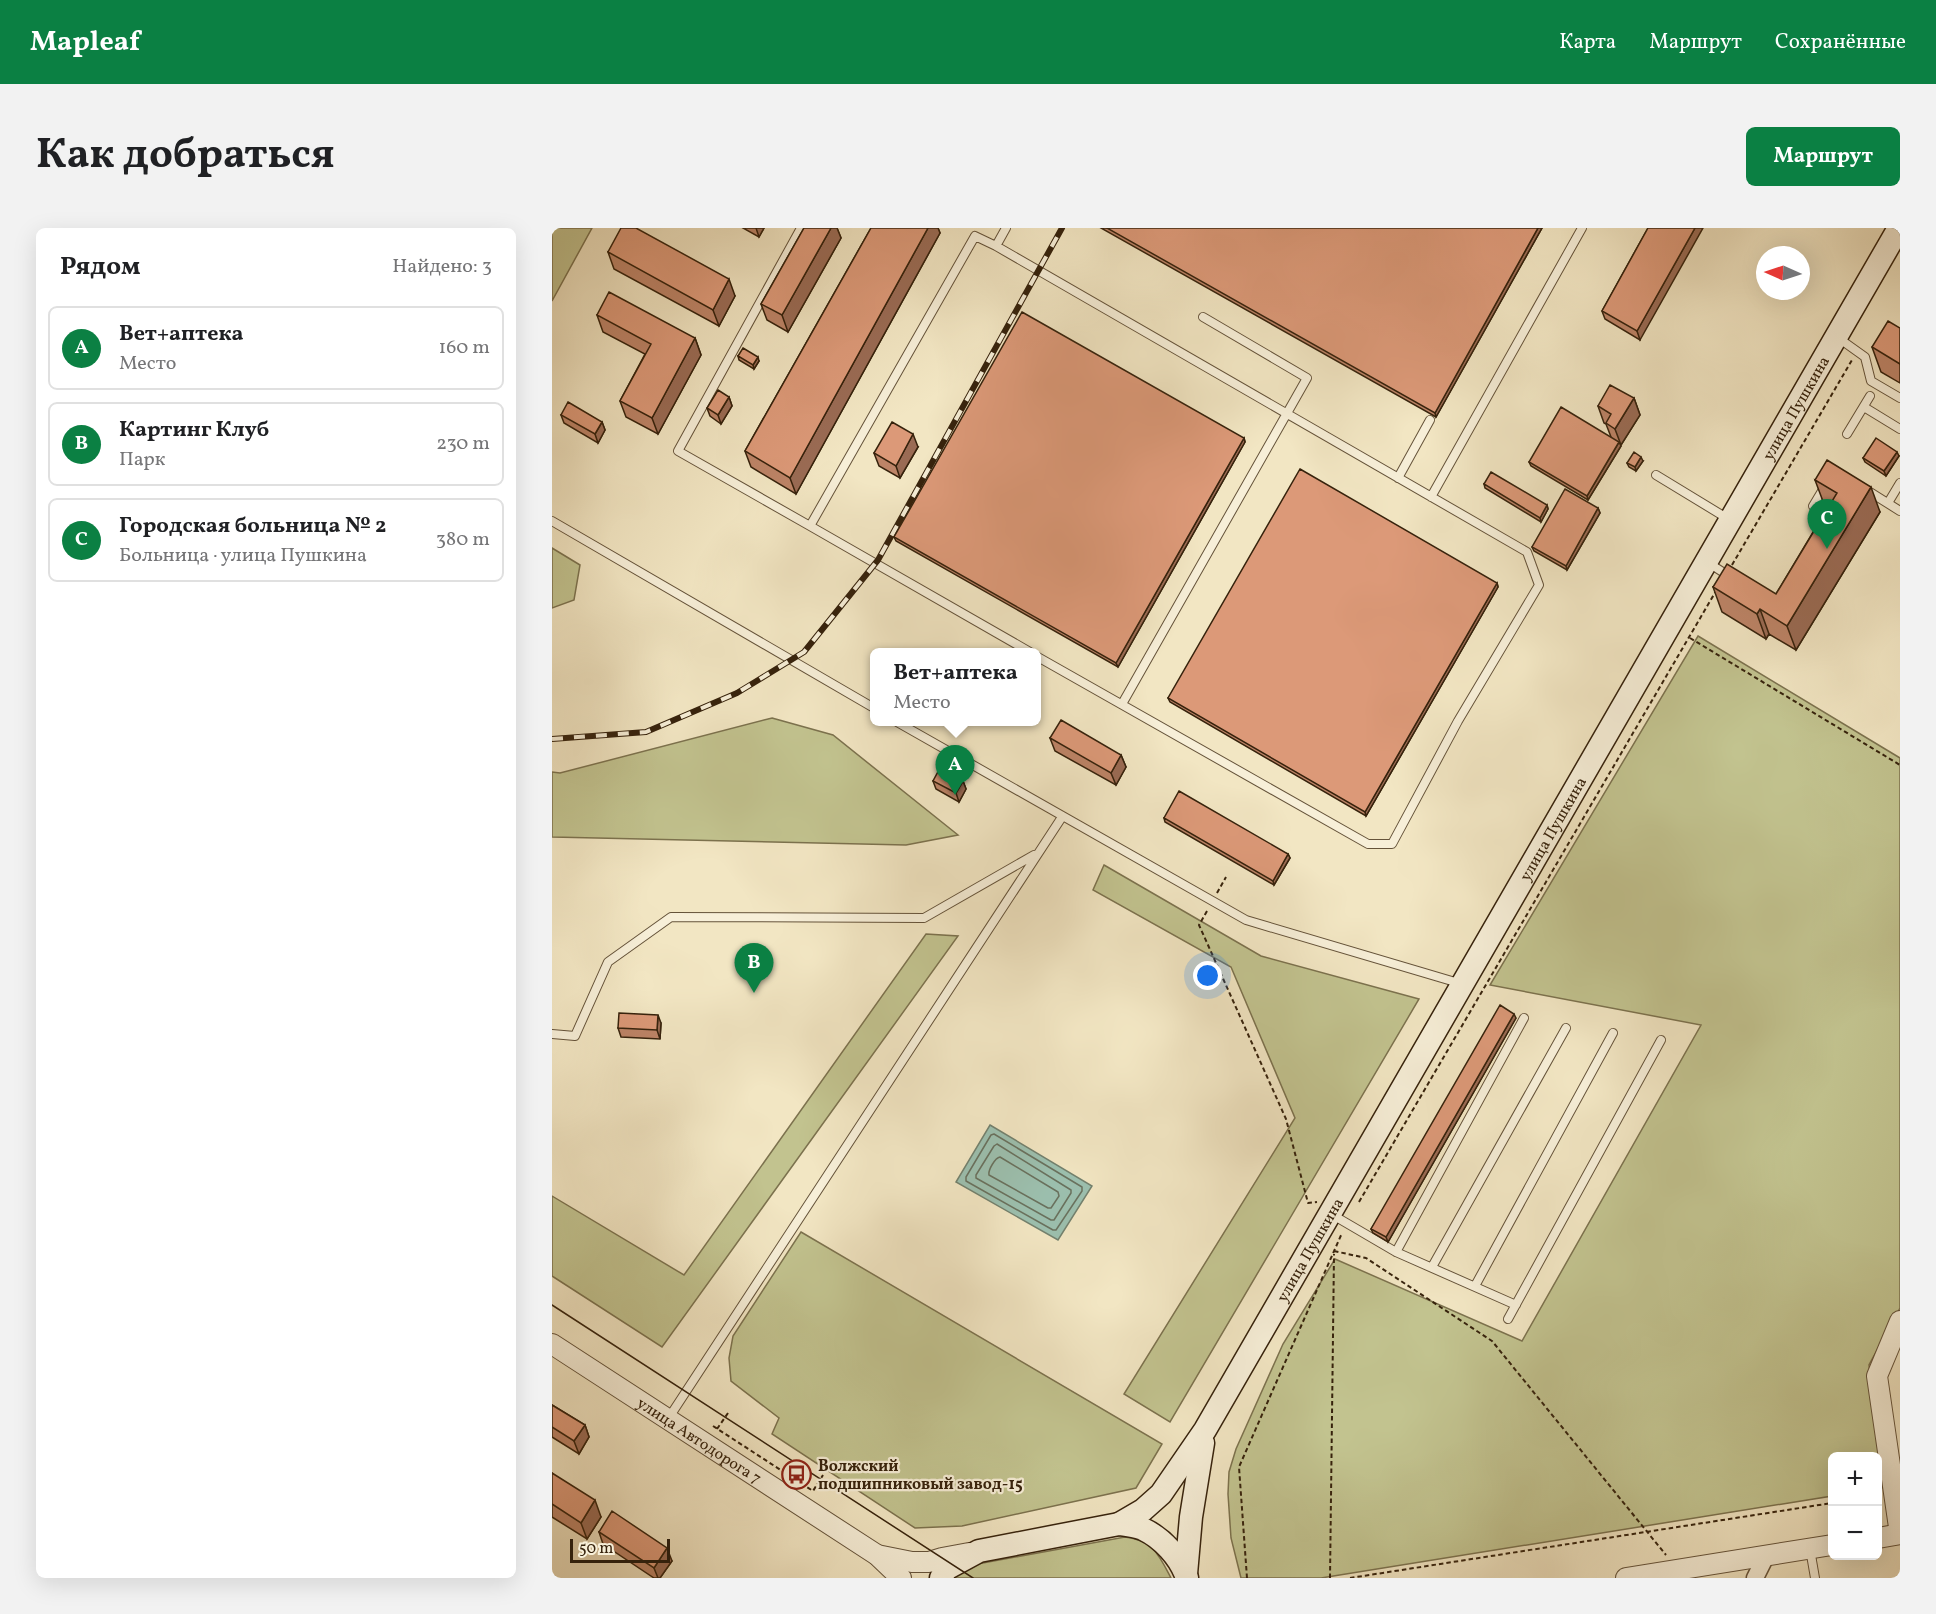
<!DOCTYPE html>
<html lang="ru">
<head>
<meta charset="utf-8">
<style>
  :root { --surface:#fff; --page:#f2f2f2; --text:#202124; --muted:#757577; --line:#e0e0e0; --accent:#0b8043 }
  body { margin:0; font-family:Vollkorn,serif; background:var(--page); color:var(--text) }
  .controls { position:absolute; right:18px; bottom:18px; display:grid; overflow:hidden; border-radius:9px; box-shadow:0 6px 24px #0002 }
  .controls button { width:54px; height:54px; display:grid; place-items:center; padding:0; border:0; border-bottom:2px solid var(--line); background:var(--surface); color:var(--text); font:30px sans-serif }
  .compass { position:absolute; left:1204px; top:18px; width:54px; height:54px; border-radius:50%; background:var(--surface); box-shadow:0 6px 24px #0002; rotate:273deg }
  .scale { position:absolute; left:18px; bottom:15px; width:100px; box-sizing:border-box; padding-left:6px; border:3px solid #36220c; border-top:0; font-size:16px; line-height:21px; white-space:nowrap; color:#36220c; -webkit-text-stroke:4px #f7efd8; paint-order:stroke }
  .you { position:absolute; left:656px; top:748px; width:21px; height:21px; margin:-15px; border:4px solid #fff; border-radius:50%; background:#1a73e8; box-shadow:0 0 0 9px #1a73e833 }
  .badge { display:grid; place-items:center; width:39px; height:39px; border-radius:50%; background:var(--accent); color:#fff; font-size:20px; font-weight:700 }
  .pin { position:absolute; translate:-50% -50px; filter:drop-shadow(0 2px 3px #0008) }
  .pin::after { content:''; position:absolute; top:32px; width:21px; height:18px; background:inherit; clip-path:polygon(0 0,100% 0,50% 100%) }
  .popup { position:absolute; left:318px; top:420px; width:171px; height:78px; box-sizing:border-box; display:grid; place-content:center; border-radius:9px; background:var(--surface); filter:drop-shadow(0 2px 4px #0005); font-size:20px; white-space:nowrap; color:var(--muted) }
  .popup b { font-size:22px; color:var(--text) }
  .popup::after { content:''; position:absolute; left:50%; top:100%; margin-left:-12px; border:12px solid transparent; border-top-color:var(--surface) }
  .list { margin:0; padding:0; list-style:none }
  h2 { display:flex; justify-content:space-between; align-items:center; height:78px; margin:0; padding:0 24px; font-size:26px }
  h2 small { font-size:20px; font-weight:400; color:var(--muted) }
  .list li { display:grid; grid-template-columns:39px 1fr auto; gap:18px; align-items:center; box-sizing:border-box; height:84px; margin:0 12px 12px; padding:0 12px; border:2px solid var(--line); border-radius:9px }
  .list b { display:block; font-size:22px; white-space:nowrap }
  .list p { margin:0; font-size:20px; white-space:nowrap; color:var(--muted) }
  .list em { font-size:20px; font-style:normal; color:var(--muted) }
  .map { position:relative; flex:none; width:1348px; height:1350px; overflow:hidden; border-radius:9px }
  header { display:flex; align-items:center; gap:36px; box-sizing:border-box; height:84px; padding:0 30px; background:var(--accent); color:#fff }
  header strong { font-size:28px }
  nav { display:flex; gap:33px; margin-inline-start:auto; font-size:21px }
  .intro { display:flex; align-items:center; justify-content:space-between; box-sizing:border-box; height:144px; padding:0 36px }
  h1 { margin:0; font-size:42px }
  .button { padding:15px 27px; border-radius:9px; background:var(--accent); color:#fff; font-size:21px; font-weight:700 }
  main { display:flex; gap:36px; padding:0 36px }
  aside { flex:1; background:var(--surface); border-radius:9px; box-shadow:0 6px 24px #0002 }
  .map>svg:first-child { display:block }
  .green { fill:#c2c38f; stroke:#7c724e; stroke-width:1.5 }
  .water { fill:#9cc0af; stroke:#73816e; stroke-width:1.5 }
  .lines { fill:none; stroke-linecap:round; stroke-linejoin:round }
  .shore { stroke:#69715e; stroke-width:1.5 }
  .service-casing { stroke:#65533a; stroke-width:10 }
  .minor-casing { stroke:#65533a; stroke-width:19 }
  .tertiary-casing { stroke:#65533a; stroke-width:22 }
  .secondary-casing { stroke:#36220c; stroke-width:25 }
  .path { stroke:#36220c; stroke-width:2; stroke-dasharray:4.5 3; stroke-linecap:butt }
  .service { stroke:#f7efd8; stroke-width:8 }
  .minor { stroke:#f7efd8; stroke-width:16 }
  .tertiary { stroke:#f7efd8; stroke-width:20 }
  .secondary { stroke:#f7efd8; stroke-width:22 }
  .tram { stroke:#36220c; stroke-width:1.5 }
  .rail-casing { stroke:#36220c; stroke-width:6 }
  .rail { stroke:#f7efd8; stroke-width:4; stroke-dasharray:11; stroke-linecap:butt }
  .wall { fill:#bd8467; stroke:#36220c; stroke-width:1.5 }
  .shaded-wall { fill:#9a6b54; stroke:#36220c; stroke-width:1.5 }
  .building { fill:#dc9978; stroke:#36220c; stroke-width:1.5 }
  .labels { text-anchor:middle; stroke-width:4.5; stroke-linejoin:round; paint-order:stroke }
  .street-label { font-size:16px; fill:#36220c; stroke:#f7efd8 }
  .poi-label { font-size:16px; font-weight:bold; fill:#36220c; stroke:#f7efd8; text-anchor:start }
</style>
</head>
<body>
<header>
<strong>Mapleaf</strong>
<nav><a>Карта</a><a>Маршрут</a><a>Сохранённые</a></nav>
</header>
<div class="intro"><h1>Как добраться</h1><a class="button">Маршрут</a></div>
<main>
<aside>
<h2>Рядом<small>Найдено: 3</small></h2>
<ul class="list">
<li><span class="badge">A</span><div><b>Вет+аптека</b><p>Место</p></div><em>160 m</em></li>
<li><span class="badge">B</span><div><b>Картинг Клуб</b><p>Парк</p></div><em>230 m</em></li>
<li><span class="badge">C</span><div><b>Городская больница № 2</b><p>Больница · улица Пушкина</p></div><em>380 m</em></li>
</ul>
</aside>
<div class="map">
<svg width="1348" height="1350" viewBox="0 0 1348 1350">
  <rect width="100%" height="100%" fill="#f2e6c3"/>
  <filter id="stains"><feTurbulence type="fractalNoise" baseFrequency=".00333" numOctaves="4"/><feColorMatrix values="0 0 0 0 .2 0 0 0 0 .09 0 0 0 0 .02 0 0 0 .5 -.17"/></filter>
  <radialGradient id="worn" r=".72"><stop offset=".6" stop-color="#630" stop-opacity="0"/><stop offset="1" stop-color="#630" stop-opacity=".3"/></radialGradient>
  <path class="green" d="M 0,0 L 40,0 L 0,73 Z
    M 0,320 L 28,337 L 22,372 L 0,380 Z
    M 1146,408 L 1348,530 L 1348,1080 L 1317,1137 L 1333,1259 L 1326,1261 L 1326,1228 L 1280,1228 L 1280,1268 L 769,1350 L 689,1350 L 679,1310 L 676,1266 L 677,1244 L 684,1221 L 731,1116 L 783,1031 L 970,1113 L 1149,797 L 938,757 Z
    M 220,490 L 281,507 L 406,607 L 354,617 L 0,609 L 0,544 L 8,545 Z
    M 552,637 L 709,728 L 867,771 L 618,1194 L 572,1166 L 743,890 L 679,739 L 541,662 Z
    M 374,706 L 406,708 L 110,1119 L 0,1048 L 0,968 L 132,1047 Z
    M 249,1004 L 610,1216 L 584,1260 L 410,1298 L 363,1300 L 220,1206 L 227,1190 L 179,1153 L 177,1130 L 181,1108 Z
    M 573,1309 C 601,1312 607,1327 619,1350 L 401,1350 L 420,1337 Z"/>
  <path class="water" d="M 438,897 L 540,958 L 506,1012 L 404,954 Z"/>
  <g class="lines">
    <path class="shore" d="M 442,906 L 530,959 L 530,963 L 504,1002 L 501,1002 L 414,953 L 414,949 L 439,907 Z
      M 445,916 L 519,962 L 519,965 L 502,992 L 499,992 L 424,950 L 424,947 L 442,918 Z
      M 448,929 L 506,964 L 507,968 L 499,980 L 496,980 L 437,947 C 436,942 443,930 448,929 Z"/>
    <defs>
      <path id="service" d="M 249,0 L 126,223 L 258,298
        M 444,18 L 454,0
        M 1285,109 L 1313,129 L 1319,153 L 1348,170
        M 1312,179 L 1348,201
        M 1295,206 L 1318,168
        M 1104,247 L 1178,292
        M 846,250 L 878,192
        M 1273,258 L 1261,278 L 1279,290 L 1277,292
        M 1313,261 L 1348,283
        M 879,269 L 1030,0
        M 1336,275 L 1348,255
        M 0,293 L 322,480
        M 1155,334 L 1180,350
        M 478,424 L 258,298 L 423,8 L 444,18 L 975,324 L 987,357 L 906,493 L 840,616 L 816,616 L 484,428
        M 570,476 L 755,150 L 651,89
        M 345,494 L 694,692 L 910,756
        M 0,806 L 23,808 L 56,734 L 119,689 L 372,690 L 482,627
        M 779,986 L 844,1024 L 964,1077
        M 844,1024 L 972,790
        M 880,1039 L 1014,800
        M 923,1058 L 1061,805
        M 956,1091 L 1109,812
        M 116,1191 L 510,589
        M 1258,1321 L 1263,1350"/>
      <path id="minor" d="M 1203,1350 L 1214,1328"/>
      <g id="tertiary">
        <path id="s1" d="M 0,1116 L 325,1327 L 349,1350"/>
        <path d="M 1348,1306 L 1325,1148 L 1348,1093"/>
        <path d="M 1326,1310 L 1348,1306"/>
        <path d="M 325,1327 L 360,1334 L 377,1334 L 390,1330 L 417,1325"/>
        <path d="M 1074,1350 L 1280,1317"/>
      </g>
      <g id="secondary">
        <path id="s2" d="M 567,1296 L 591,1282 L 609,1266 L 653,1202 L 1347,0"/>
        <path d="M 634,1346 L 639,1289 L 651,1215"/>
        <path d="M 389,1350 L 394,1341 L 427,1323 L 567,1296 C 575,1297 584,1298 591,1301 C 610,1310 628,1329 635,1350"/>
      </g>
    </defs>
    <use href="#service" class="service-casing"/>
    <use href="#minor" class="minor-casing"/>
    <use href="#tertiary" class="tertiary-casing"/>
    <use href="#secondary" class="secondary-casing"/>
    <path class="path" d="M 1180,337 L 1300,132
      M 1138,410 L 1348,537
      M 665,665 L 674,649
      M 655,683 L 647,697 L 734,891 L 756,975 L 765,974
      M 807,974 L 1164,363
      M 782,1023 L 814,1030 L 940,1113 L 1114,1327
      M 161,1198 L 261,1263 L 271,1247
      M 165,1201 L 176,1185
      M 695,1350 L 687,1239 L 790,1005
      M 778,1350 L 782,1026
      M 798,1350 L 1280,1275"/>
    <use href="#service" class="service"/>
    <use href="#minor" class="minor"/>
    <use href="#tertiary" class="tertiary"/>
    <use href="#secondary" class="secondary"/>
    <path class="tram" d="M 0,1077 L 421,1350"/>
    <defs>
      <path id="rail" d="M 0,511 L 94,504 L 185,465 L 252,424 L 326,332 L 510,0"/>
    </defs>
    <use href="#rail" class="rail-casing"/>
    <use href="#rail" class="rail"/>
  </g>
  <path class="wall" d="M 191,0 L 212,0 L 207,9 Z
    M 252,0 L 285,0 L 289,10 L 236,104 L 215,92 L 209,76 Z
    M 319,0 L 386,0 L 388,5 L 244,266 L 199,239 L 193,223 Z
    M 549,0 L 990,0 L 884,189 Z
    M 1096,0 L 1088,112 L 1053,91 L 1050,83 Z
    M 56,24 L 183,68 L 167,98 L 62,41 Z
    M 45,87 L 143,110 L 149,127 L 106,206 L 74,189 L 68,173 L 93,126 L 51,104 Z
    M 1348,100 L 1348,155 L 1329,144 L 1320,119 Z
    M 186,128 L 207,133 L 202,141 L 187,132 Z
    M 177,169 L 180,178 L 169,196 L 158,188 L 155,180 Z
    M 1082,170 L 1088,187 L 1069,217 L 1068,217 L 1069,218 L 1036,272 L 979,238 L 977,234 L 1059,209 L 1054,196 L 1052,195 L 1046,178 Z
    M 9,187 L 50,194 L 53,202 L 46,215 L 12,195 Z
    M 692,210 L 693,214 L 566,439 L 344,313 L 342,309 Z
    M 366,219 L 348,250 L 327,238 L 322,225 Z
    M 1347,228 L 1334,248 L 1313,234 L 1311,230 Z
    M 1091,233 L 1084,243 L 1077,239 L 1075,235 Z
    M 1263,252 L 1328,284 L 1244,422 L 1217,406 L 1214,411 L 1170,384 L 1161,359 L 1224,366 L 1276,279 L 1272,276 Z
    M 932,256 L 995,277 L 996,281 L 989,294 L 933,260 Z
    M 1046,280 L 1048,285 L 1015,342 L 982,323 L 980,319 Z
    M 945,355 L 946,359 L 814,588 L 618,474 L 616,470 Z
    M 498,510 L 569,527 L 574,539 L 564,557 L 503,523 Z
    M 381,553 L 411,553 L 414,561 L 407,574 L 384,561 Z
    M 612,590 L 736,626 L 738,630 L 722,657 L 613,594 Z
    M 964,790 L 836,1014 L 821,1005 L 819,1001 Z
    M 109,795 L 108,811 L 69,809 L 66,800 Z
    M 0,1177 L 33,1197 L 37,1209 L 27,1226 L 0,1209 Z
    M 0,1245 L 49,1289 L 35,1311 L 0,1289 Z
    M 47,1304 L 120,1333 L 108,1350 L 102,1350 L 51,1316 Z"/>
  <path class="shaded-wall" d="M 204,0 L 212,0 L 207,9 Z
    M 279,0 L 285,0 L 289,10 L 236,104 L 230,87 Z
    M 376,0 L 386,0 L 388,5 L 244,266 L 238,250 Z
    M 986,0 L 990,0 L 884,189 L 883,185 Z
    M 1143,0 L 1151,0 L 1088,112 L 1085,103 Z
    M 177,51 L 183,68 L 167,98 L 161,82 Z
    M 143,110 L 149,127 L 106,206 L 100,190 Z
    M 206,129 L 207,133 L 202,141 L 201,137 Z
    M 177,169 L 180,178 L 169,196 L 166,187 Z
    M 1082,170 L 1088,187 L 1069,217 L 1063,201 Z
    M 50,194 L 53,202 L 46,215 L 43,206 Z
    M 361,206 L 366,219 L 348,250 L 344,238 Z
    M 692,210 L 693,214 L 566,439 L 564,435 Z
    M 1067,214 L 1069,218 L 1036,272 L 1035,268 Z
    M 1345,224 L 1347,228 L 1334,248 L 1332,243 Z
    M 1089,229 L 1091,233 L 1084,243 L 1083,239 Z
    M 1319,259 L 1328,284 L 1244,422 L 1235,398 Z
    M 995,277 L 996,281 L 989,294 L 988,290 Z
    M 1046,280 L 1048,285 L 1015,342 L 1014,338 Z
    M 945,355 L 946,359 L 814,588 L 813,584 Z
    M 1208,381 L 1217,406 L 1214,411 L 1205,386 Z
    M 569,527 L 574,539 L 564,557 L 559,545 Z
    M 411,553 L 414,561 L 407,574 L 404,565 Z
    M 736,626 L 738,630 L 722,657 L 721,653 Z
    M 962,786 L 964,790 L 836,1014 L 834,1009 Z
    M 106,787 L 109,795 L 108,811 L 105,802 Z
    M 33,1197 L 37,1209 L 27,1226 L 22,1213 Z
    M 43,1272 L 49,1289 L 35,1311 L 29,1295 Z
    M 115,1320 L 120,1333 L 108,1350 L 106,1350 L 102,1340 Z"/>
  <path class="building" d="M 69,0 L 84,0 L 177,51 L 161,82 L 56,24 Z
    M 252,0 L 279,0 L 230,87 L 209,76 Z
    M 319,0 L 376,0 L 238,250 L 193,223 Z
    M 555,0 L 986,0 L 883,185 Z
    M 1096,0 L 1143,0 L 1085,103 L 1050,83 Z
    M 57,64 L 143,110 L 100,190 L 68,173 L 99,116 L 45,87 Z
    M 470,84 L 692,210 L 564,435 L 342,309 Z
    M 1336,93 L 1348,100 L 1348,136 L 1320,119 Z
    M 191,120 L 206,129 L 201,137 L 186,128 Z
    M 1058,157 L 1082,170 L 1063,201 L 1054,195 L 1059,186 L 1046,178 Z
    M 166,162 L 177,169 L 166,187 L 155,180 Z
    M 16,174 L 50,194 L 43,206 L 9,187 Z
    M 1009,179 L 1067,214 L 1035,268 L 977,234 Z
    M 340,194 L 361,206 L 344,238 L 322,225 Z
    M 1324,210 L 1345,224 L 1332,243 L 1311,230 Z
    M 1082,224 L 1089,229 L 1083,239 L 1075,235 Z
    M 1275,232 L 1319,259 L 1235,398 L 1208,381 L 1205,386 L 1161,359 L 1175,336 L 1224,366 L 1285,265 L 1263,252 Z
    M 748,241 L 945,355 L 813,584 L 616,470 Z
    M 939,244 L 995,277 L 988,290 L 932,256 Z
    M 1013,261 L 1046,280 L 1014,338 L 980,319 Z
    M 509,492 L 569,527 L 559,545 L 498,510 Z
    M 388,540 L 411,553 L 404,565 L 381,553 Z
    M 627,563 L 736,626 L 721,653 L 612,590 Z
    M 948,777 L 962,786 L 834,1009 L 819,1001 Z
    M 67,785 L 106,787 L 105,802 L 66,800 Z
    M 0,1177 L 33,1197 L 22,1213 L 0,1199 Z
    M 0,1245 L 43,1272 L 29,1295 L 0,1276 Z
    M 60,1283 L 115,1320 L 102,1340 L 47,1304 Z"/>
  <defs>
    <symbol id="bus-ring" viewBox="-11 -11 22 22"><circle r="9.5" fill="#f7efd8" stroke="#8f2418" stroke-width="1.5"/><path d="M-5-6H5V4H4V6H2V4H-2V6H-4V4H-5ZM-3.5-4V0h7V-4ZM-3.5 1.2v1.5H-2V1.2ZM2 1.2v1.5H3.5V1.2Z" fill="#8f2418"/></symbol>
  </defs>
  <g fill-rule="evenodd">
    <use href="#bus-ring" x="228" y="1230" width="33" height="33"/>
  </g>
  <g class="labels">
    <g class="street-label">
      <text dy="6" stroke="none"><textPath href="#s2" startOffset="1310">улица Пушкина</textPath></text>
      <text dy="6" stroke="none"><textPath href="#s2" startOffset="824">улица Пушкина</textPath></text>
      <text dy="6" stroke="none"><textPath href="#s2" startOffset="338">улица Пушкина</textPath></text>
      <text dy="6" stroke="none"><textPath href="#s1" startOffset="176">улица Автодорога 7</textPath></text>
    </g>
    <g class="poi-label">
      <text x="266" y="1243">Волжский<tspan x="266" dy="18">подшипниковый завод-15</tspan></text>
    </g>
  </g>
  <rect width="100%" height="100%" filter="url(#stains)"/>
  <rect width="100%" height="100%" fill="url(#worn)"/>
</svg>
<div class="controls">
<button>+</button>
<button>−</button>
</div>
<svg class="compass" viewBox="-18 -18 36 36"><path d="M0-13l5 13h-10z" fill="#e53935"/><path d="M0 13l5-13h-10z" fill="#757577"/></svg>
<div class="scale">50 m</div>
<div class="you"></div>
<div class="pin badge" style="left:403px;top:567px">A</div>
<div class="popup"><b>Вет+аптека</b>Место</div>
<div class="pin badge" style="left:202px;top:765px">B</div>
<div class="pin badge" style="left:1275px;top:321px">C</div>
</div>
</main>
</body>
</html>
